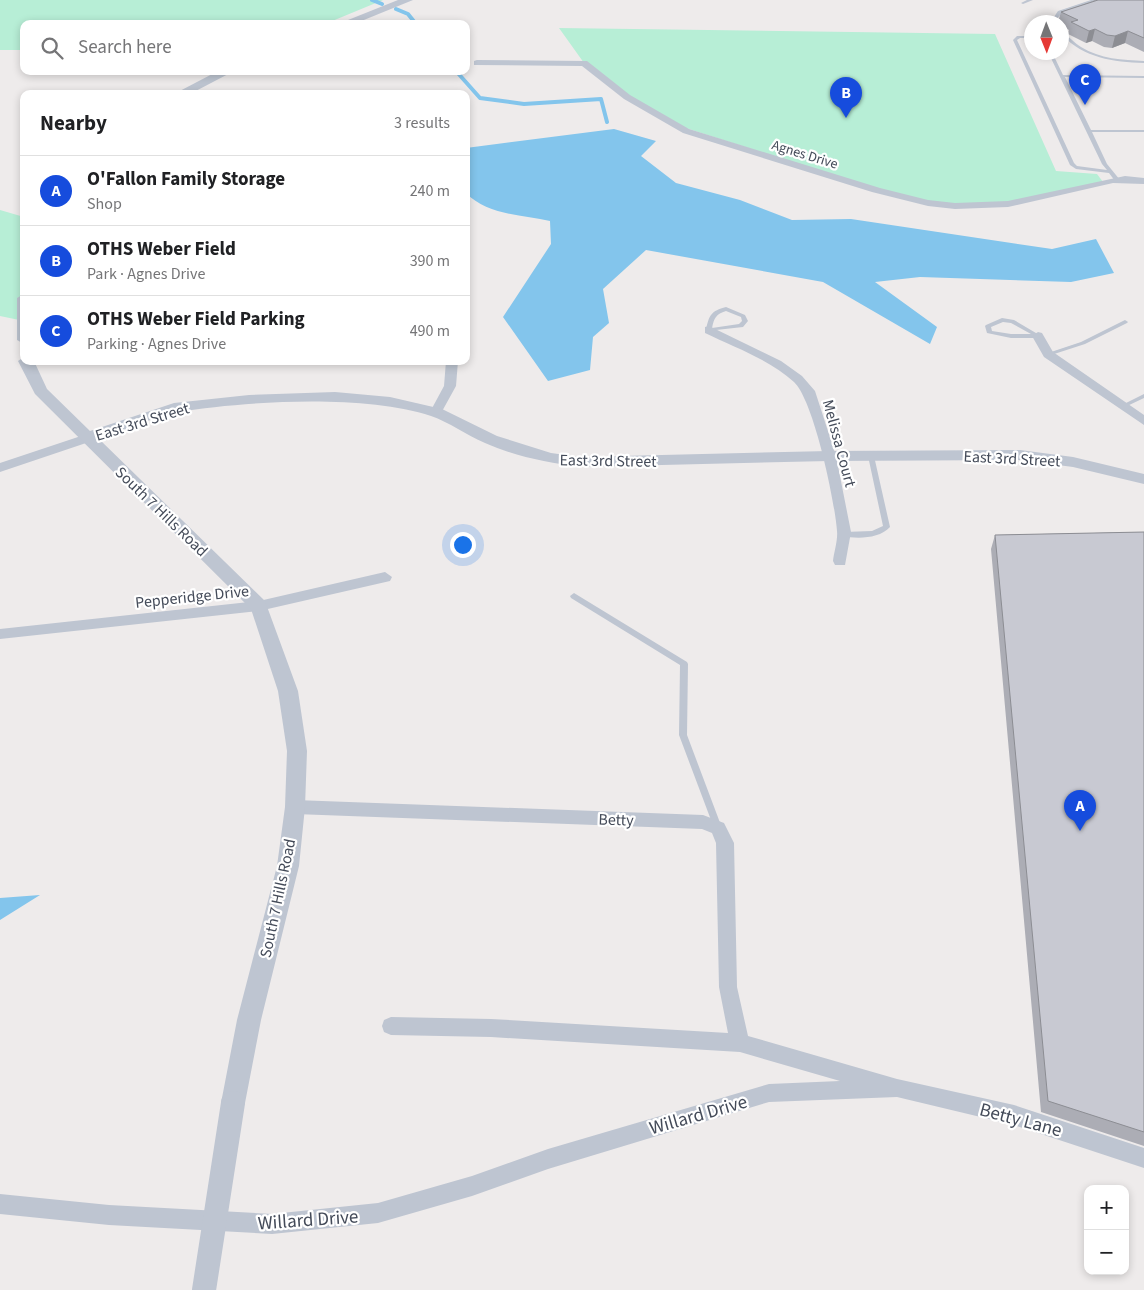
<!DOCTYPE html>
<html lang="en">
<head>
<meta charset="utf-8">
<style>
  :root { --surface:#fff; --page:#f2f2f2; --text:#202124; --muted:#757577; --line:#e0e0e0; --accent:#164cdd }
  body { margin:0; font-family:"Source Sans 3",sans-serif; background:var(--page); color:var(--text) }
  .controls { position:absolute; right:15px; bottom:15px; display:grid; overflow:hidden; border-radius:10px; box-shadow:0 2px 8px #0003 }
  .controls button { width:45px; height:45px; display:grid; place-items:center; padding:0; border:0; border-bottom:1px solid var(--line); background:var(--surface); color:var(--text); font:25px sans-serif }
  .compass { position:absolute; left:1024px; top:15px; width:45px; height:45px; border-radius:50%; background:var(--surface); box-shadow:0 2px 8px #0003; rotate:179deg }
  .you { position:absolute; left:462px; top:544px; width:18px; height:18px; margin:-12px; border:4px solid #fff; border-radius:50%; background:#1a73e8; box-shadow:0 0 0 8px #1a73e833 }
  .badge { display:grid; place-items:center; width:32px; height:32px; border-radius:50%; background:var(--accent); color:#fff; font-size:16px; font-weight:700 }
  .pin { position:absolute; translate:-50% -41px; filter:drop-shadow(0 1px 2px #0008) }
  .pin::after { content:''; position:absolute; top:26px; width:18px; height:15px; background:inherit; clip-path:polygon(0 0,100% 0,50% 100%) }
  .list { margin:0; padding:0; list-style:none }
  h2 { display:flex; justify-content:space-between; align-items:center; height:65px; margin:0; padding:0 20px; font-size:21px }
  h2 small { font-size:16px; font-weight:400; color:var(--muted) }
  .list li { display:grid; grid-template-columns:32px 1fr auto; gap:15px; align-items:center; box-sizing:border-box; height:70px; padding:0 20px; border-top:1px solid var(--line) }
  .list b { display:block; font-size:19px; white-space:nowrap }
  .list p { margin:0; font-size:16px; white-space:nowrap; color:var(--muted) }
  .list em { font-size:16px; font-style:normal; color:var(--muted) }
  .icon { flex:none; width:28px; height:28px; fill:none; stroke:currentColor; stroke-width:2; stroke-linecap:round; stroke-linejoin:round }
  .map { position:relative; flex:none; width:1144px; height:1290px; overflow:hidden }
  .search { position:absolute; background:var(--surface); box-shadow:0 2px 8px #0003; left:20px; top:20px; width:450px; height:55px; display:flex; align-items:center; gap:12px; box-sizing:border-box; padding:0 18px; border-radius:10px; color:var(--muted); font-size:19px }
  .panel { position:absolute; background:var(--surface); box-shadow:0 2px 8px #0003; left:20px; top:90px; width:450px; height:275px; border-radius:10px }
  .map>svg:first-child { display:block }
  .green { fill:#b7eed6 }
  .water { fill:#83c5ec }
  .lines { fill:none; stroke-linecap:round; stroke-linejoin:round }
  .stream { stroke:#83c5ec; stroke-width:4 }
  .service { fill:#bec5d1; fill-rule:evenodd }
  .minor { fill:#bec5d1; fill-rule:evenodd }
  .tertiary { fill:#bec5d1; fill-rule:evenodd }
  .tertiary-bridge { stroke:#bec5d1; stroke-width:24 }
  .wall { fill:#acadb5 }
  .shaded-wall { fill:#8c8d93 }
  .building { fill:#c8c9d2; stroke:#8c8d93 }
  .labels { text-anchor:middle; stroke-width:4.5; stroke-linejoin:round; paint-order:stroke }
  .far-street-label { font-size:14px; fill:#444b59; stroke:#fff }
  .street-label { font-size:16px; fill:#444b59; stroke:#fff }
  .near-street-label { font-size:19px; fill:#444b59; stroke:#fff }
</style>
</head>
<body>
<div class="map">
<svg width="1144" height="1290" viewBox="0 0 1144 1290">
  <rect width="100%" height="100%" fill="#eeebeb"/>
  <path class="green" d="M 0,0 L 383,0 L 325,24 L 24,24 L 24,50 L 0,50 Z
    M 559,28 L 995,34 L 1056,171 L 1097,174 L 1103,182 L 1031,200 L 955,206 L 901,197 L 667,122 L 584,63 Z
    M 0,210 L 24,217 L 24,321 L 0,316 Z"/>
  <path class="water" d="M 614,129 L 656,141 L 641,156 L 676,183 L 740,200 L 792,220 L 851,219 L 1052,249 L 1096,239 L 1114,273 L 1071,282 L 920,277 L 875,282 L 937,327 L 930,344 L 823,282 L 646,250 L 603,289 L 609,323 L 593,337 L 590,370 L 548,381 L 503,317 L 551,244 L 550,221 C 523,215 487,215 466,193 L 466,148 Z
    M 40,895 L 0,920 L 0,898 Z"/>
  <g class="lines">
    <path class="stream" d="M 372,0 L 382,4
      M 396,9 L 408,14 L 416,24
      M 456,71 L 480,98 L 524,104 L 601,99 L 607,122"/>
    <path class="service" d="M 1027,0 L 1033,0 L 1023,4 L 1021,3 Z
      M 1091,0 L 1097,0 L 1062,13 L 1056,20 L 1057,22 L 1053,22 L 1052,20 L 1058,11 Z
      M 1062,32 C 1069,36 1074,43 1081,47 C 1100,59 1123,60 1144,61 L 1144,63 C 1113,62 1084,58 1062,35 Z
      M 1017,36 L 1032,36 L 1032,38 L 1020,38 L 1017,40 L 1074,163 L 1077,166 L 1107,170 L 1102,164 L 1048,52 L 1052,52 L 1063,75 L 1144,76 L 1144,78 L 1065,77 L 1091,130 L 1144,130 L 1144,132 L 1092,132 L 1107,164 L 1120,180 L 1119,181 L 1115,181 L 1109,173 L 1076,169 L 1070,165 L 1013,40 Z
      M 726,307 L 745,315 L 748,321 L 743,327 L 707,331 L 706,330 C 709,315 711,311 726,307 ZM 726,311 L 741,317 L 742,321 L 739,324 L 712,328 C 714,318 716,314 726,311 Z
      M 1002,318 L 1014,320 L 1041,336 L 1038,338 L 1011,338 L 987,333 L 985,326 L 986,325 ZM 1003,322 L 1011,323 L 1031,334 L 1011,334 L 992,331 L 991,327 Z
      M 1125,320 L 1128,322 L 1127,323 L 1085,344 L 1048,356 L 1045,354 L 1081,342 Z
      M 1144,394 L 1144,398 L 1125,407 L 1123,408 L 1120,406 Z
      M 871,454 L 874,456 L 890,527 C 879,539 857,539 842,536 L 841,534 L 844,532 L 872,531 L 883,526 L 868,456 Z
      M 574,593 L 687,662 L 688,664 L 687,735 L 722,828 L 721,830 L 718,832 L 715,830 L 714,828 L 679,735 L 680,665 L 571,598 L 570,596 Z"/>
    <path class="minor" d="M 477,60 L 587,61 L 630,95 L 689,129 L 880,188 L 928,200 L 955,203 L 1008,201 L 1125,176 L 1144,178 L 1144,184 L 1113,183 L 1008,207 L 955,209 L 928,206 L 872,192 L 683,133 L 624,99 L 582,66 L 474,65 L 474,61 Z
      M 709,326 L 781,361 L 802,376 L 815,391 L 836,456 L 851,532 L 845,565 L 835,565 L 833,561 C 834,552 838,540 837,531 C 835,502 814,401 794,382 C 770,360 734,347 705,333 L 705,327 Z
      M 1038,332 L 1042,333 L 1053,352 L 1144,415 L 1144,425 L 1044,357 L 1032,336 Z
      M 446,361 L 458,361 L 456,386 L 440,415 L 436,416 L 430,412 L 444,386 Z
      M 87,434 L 93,438 L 92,441 L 0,472 L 0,463 Z
      M 385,572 L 392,577 L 390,581 L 259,611 L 0,639 L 0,629 L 259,601 Z
      M 295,800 L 703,815 L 724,823 L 734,843 L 737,987 L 748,1036 L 897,1079 L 1014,1105 L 1144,1148 L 1144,1168 L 1014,1125 L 897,1097 L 769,1102 L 548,1169 L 472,1196 L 378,1223 L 272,1234 L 109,1225 L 0,1214 L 0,1194 L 109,1205 L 272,1214 L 378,1203 L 472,1176 L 548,1149 L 769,1084 L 840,1081 L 740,1052 L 491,1037 L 391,1035 L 384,1032 L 382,1026 L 384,1020 L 391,1017 L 491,1019 L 728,1033 L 719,987 L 716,843 L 712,833 L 702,829 L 295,814 L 289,812 L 287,807 L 289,802 Z"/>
    <path class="tertiary" d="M 398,0 L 413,0 L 354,24 L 338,24 Z
      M 218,71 L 234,71 L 190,94 L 174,94 Z
      M 24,294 L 24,344 L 17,340 L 17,298 Z
      M 24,357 L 24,361 L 34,361 L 47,389 L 90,431 L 174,403 L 249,395 L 335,392 L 390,397 L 442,409 L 497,436 L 551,453 L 580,457 L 829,451 L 1020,450 L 1073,457 L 1144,474 L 1144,484 L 1073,467 L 1020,460 L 829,461 L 580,467 C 548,463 514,456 485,443 C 466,435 449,422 431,416 C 364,394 247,401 178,412 C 152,417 124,431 99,439 L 265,601 L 298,691 L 307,751 L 305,807 L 299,866 L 261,1020 L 245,1103 L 242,1111 L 233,1115 L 224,1111 L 221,1103 L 237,1020 L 277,866 L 285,807 L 287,751 L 278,691 L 251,609 L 35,394 L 18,361 Z"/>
    <path class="tertiary-bridge" d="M 204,1290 L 233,1103"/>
  </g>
  <path class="wall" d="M 1094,0 L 1144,0 L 1144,52 L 1125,43 L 1112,48 L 1104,47 L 1092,41 L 1086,43 L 1068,34 L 1069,30 L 1062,26 L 1062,22 L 1058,22 L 1061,12 L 1093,1 Z
    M 1144,532 L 1144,1146 L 1041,1112 L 991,549 L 995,535 Z"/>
  <path class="shaded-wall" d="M 1095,29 L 1092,41 L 1086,43 L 1089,31 Z
    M 1128,31 L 1125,43 L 1112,48 L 1115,36 Z"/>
  <path class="building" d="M 1098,0 L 1144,0 L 1144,38 L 1128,31 L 1115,36 L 1107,35 L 1095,29 L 1089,31 L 1071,22 L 1078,20 L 1061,12 Z
    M 1144,532 L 1144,1132 L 1048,1101 L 995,535 Z"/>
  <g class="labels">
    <g class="far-street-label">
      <text transform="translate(805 154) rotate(17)" y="5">Agnes Drive</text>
    </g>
    <g class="street-label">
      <text transform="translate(142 421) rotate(-17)" y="6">East 3rd Street</text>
      <text transform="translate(840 443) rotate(75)" y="6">Melissa Court</text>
      <text transform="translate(1012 458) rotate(3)" y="6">East 3rd Street</text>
      <text transform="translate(608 460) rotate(1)" y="6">East 3rd Street</text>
      <text transform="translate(162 511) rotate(44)" y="6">South 7 Hills Road</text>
      <text transform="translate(192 596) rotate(-6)" y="6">Pepperidge Drive</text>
      <text transform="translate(616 819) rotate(2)" y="6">Betty</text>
      <text transform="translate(277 898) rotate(-78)" y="6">South 7 Hills Road</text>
    </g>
    <g class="near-street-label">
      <text transform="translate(698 1114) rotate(-16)" y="7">Willard Drive</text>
      <text transform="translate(1021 1119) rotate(15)" y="7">Betty Lane</text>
      <text transform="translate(308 1219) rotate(-4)" y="7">Willard Drive</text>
    </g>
  </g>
</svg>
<div class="controls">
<button>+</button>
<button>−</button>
</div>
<svg class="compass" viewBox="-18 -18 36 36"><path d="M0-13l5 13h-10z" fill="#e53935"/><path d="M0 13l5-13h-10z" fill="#757577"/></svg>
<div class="you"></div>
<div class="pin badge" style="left:1080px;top:831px">A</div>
<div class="pin badge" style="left:846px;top:118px">B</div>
<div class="pin badge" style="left:1085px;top:105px">C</div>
<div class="search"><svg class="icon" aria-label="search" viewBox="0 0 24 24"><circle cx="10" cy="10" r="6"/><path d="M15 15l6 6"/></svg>Search here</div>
<section class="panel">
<h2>Nearby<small>3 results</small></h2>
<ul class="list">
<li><span class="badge">A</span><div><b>O'Fallon Family Storage</b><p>Shop</p></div><em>240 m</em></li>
<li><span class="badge">B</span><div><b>OTHS Weber Field</b><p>Park · Agnes Drive</p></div><em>390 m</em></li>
<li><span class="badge">C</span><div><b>OTHS Weber Field Parking</b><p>Parking · Agnes Drive</p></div><em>490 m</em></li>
</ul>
</section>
</div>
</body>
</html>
